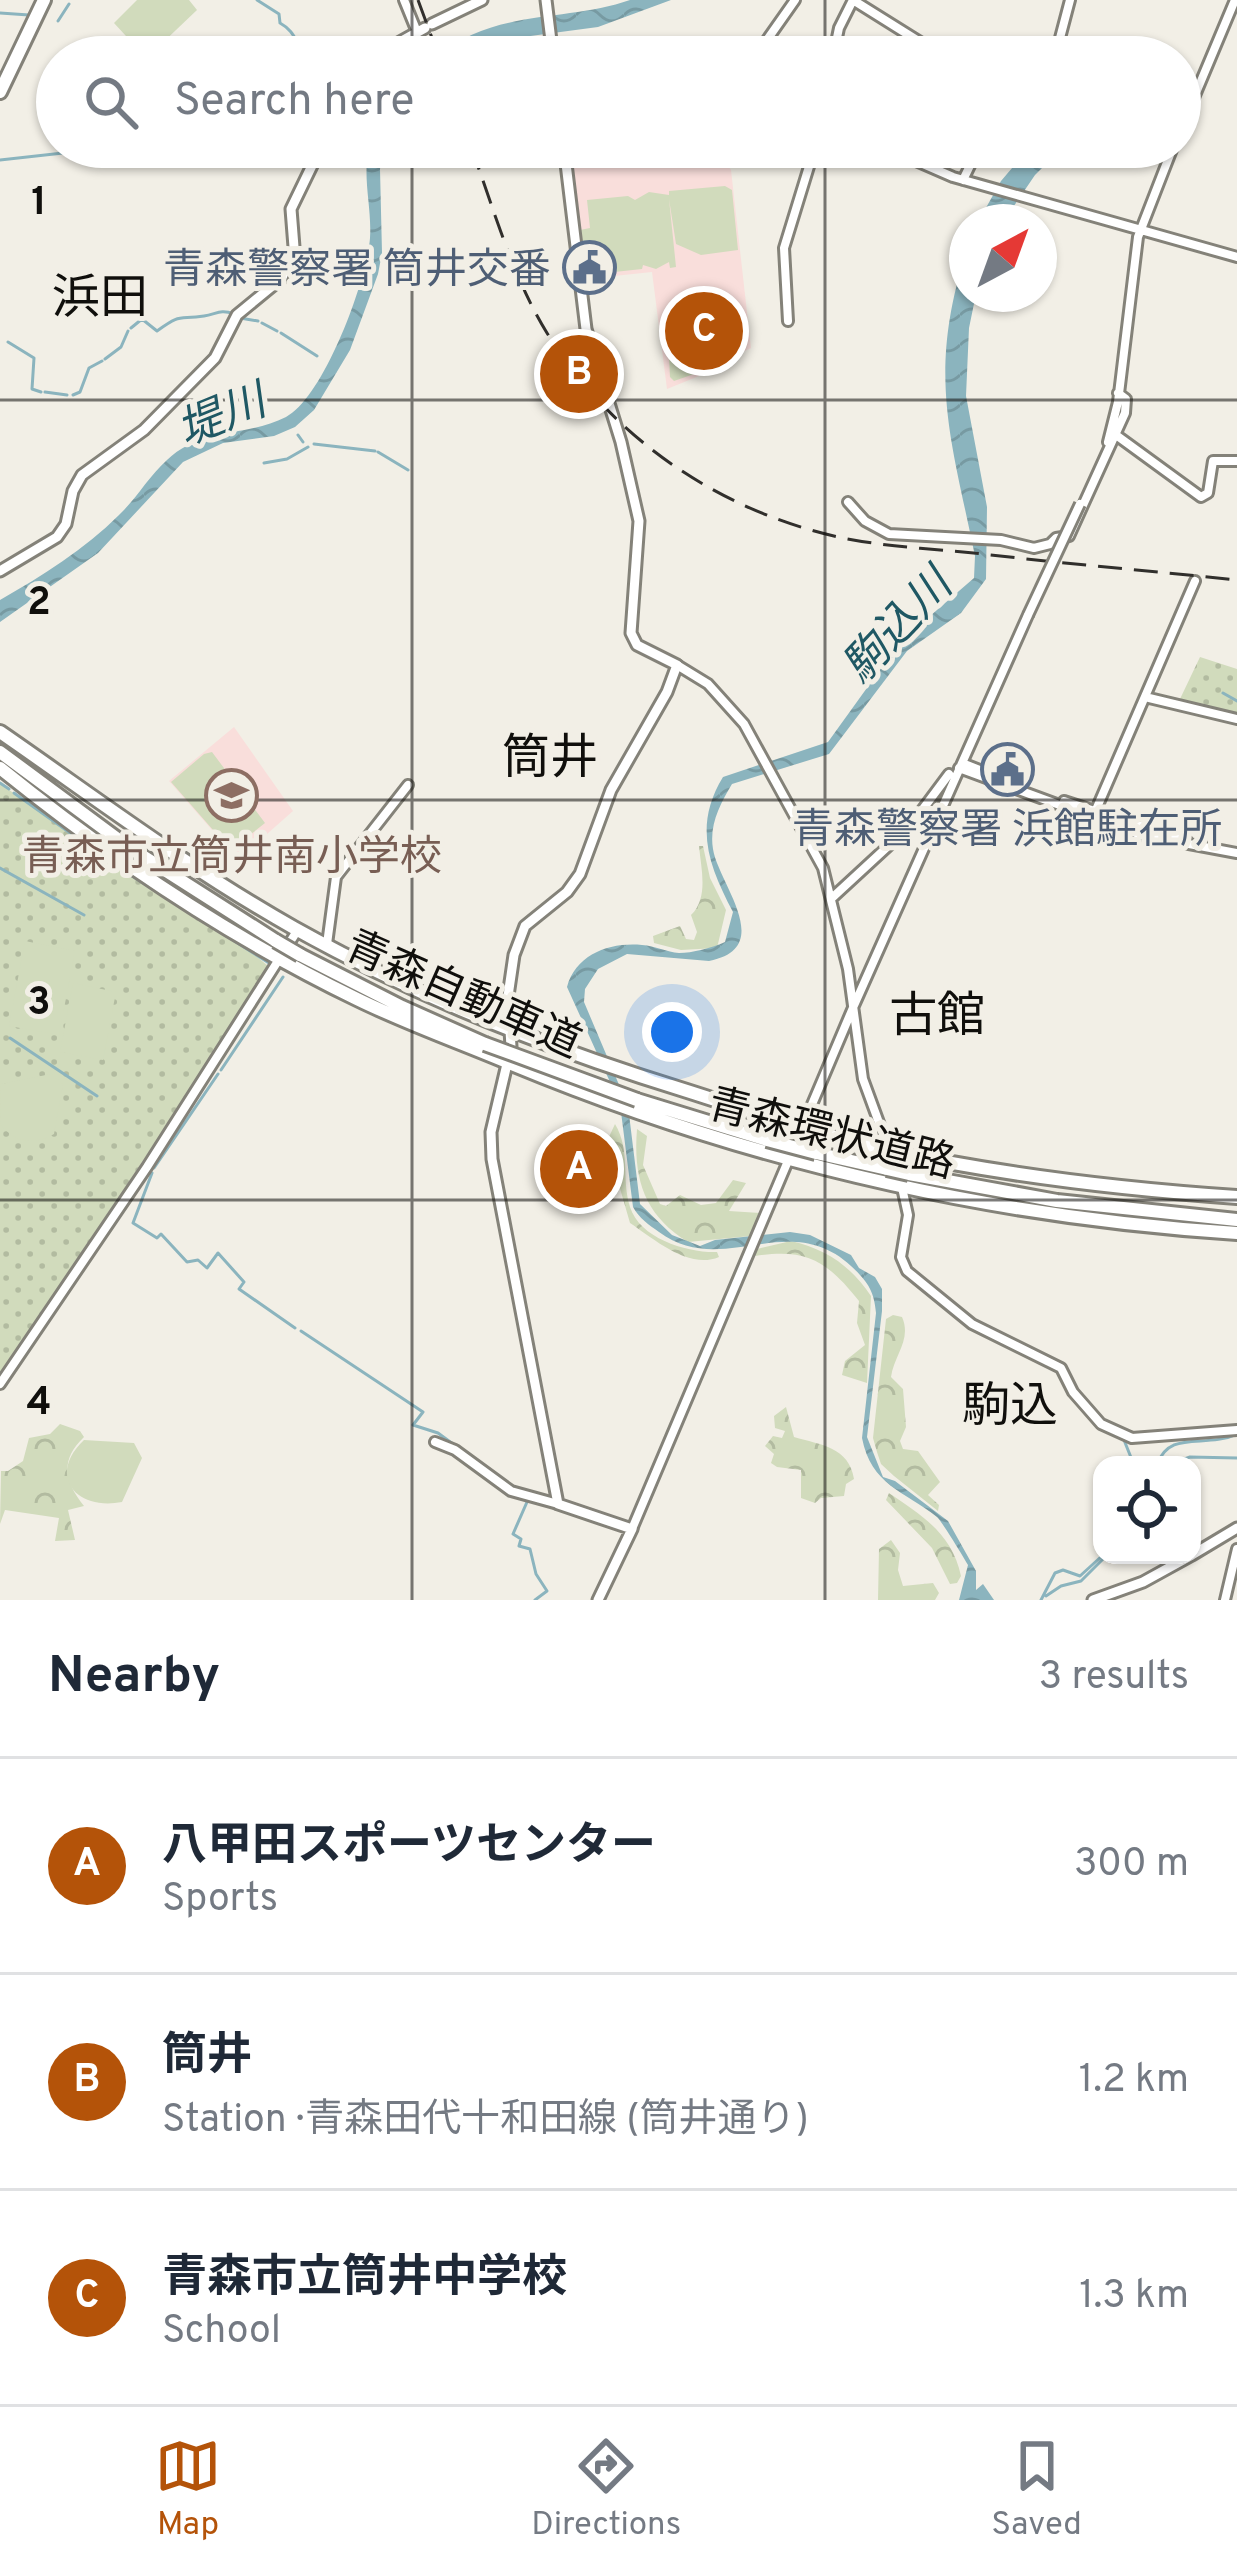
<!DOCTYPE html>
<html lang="en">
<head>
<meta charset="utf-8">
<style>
  :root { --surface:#fff; --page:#f2f2f3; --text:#1f2937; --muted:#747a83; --line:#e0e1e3; --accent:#b45309 }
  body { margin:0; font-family:Overpass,"Noto Sans JP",sans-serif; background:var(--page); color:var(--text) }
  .controls { position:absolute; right:36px; bottom:36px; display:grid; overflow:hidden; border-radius:24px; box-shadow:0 3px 9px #0004 }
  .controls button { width:108px; height:108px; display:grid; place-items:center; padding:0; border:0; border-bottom:3px solid var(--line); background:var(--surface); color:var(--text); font:60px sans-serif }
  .compass { position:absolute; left:949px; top:204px; width:108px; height:108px; border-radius:50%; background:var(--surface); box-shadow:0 3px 9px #0004; rotate:41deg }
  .you { position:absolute; left:672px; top:1032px; width:42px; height:42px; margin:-30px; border:9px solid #fff; border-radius:50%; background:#1a73e8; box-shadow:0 0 0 18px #1a73e833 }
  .badge { display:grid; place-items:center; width:78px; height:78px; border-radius:50%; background:var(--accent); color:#fff; font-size:39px; font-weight:700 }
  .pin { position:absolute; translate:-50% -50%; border:6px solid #fff; box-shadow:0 3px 12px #0006 }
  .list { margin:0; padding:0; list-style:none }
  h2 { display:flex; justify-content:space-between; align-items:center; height:156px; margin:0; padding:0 48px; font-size:51px }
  h2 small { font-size:39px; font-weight:400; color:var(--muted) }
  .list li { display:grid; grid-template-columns:78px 1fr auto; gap:36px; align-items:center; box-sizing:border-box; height:216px; padding:0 48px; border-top:3px solid var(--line) }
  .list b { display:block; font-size:45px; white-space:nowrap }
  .list p { margin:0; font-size:39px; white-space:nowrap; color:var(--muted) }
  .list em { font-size:39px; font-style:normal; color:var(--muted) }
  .icon { flex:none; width:66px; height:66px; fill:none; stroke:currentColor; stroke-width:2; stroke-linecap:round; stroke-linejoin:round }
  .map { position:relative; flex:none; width:1237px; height:1600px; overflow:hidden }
  .search { position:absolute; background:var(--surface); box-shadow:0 3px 9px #0004; left:36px; right:36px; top:36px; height:132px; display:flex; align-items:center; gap:30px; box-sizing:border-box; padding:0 42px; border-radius:66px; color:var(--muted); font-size:45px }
  .sheet { height:804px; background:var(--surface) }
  nav { display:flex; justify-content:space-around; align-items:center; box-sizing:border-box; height:168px; border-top:3px solid var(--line); background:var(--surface); font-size:33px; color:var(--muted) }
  nav a { display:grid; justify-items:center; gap:6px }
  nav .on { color:var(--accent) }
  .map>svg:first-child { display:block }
  .education { fill:#f9dedb }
  .forest { fill:url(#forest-crowns) }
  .park { fill:url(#park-dots) }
  .pitch { fill:#d1dbbc }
  .water { fill:url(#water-waves) }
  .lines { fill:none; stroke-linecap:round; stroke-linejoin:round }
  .stream { stroke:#8bb4be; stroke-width:3 }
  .secondary-casing { stroke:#848279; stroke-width:14 }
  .primary-casing { stroke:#848279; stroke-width:15 }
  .highway-casing { stroke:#848279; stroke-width:18 }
  .secondary { stroke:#fff; stroke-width:8 }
  .primary { stroke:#fff; stroke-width:9 }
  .highway { stroke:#fff; stroke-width:12 }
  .rail { stroke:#312f2c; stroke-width:3; stroke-dasharray:24 12; stroke-linecap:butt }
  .secondary-bridge-casing { stroke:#848279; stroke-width:14; stroke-linecap:butt }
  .highway-bridge-casing { stroke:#848279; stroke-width:18; stroke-linecap:butt }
  .secondary-bridge { stroke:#fff; stroke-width:8 }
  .highway-bridge { stroke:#fff; stroke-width:12 }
  .grid { fill:none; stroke:#100f0c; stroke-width:3; stroke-opacity:0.55 }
  .labels { text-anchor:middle; stroke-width:10; stroke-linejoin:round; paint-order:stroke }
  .service-label { font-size:42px; fill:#4e5e75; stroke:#f2efe6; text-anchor:end }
  .education-label { font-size:42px; fill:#785e54; stroke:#f2efe6 }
  .street-label { font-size:42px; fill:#100f0c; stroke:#f2efe6 }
  .water-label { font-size:45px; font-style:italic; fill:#1f5864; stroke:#f2efe6 }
  .quarter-label { font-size:48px; fill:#100f0c; stroke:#f2efe6 }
  .grid-label { font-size:39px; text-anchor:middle; font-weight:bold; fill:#100f0c; stroke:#f2efe6; stroke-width:10; stroke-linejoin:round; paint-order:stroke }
</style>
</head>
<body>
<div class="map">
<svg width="1237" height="1600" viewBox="0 0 1237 1600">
  <defs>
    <pattern id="forest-crowns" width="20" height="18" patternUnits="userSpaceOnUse" patternTransform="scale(3)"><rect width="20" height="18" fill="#d1dbbc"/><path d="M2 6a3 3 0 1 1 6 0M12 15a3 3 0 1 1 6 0" fill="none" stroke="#b2bba0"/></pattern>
    <pattern id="park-dots" width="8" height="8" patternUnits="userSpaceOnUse" patternTransform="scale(3)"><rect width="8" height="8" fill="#d1dbbc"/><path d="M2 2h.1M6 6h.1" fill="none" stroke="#b2bba0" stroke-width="1.8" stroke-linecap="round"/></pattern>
    <pattern id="water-waves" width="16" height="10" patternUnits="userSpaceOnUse" patternTransform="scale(3)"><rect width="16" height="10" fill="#8bb4be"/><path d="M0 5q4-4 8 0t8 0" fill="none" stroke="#779aa2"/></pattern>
  </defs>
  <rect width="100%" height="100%" fill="#f2efe6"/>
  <path class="education" d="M 569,147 L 717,147 L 719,165 L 726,163 L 731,170 L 751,348 L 734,356 L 736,361 L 731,363 L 667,389 L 652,272 L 595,278 L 593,259 L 582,260 Z
    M 234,727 L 293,811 L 242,856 L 212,830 L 169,781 Z"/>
  <path class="forest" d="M 699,846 L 703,846 L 710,878 L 726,910 L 717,948 L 681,950 L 654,943 L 653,936 L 680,926 L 686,939 L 694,940 L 697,932 L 691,915 C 709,897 701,869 699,846 Z
    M 615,1124 C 631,1151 621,1178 630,1207 C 640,1239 688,1253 717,1252 L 719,1257 C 689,1270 654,1239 630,1223 L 619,1185 L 593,1171 Z
    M 637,1129 L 647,1136 L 643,1165 L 660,1204 L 666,1206 L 680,1195 L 701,1205 L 716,1203 L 733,1180 L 746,1183 L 729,1211 L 760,1213 L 751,1236 L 688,1242 C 644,1215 633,1178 637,1129 Z
    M 791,1241 C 826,1249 851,1266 871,1296 L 867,1383 L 842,1375 L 845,1361 L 865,1345 L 857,1323 L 859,1301 C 827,1261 807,1248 755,1256 L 757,1249 Z
    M 893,1315 L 902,1317 C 912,1340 894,1355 891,1377 L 903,1389 L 906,1427 L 900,1441 L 903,1449 L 918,1451 L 940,1482 L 928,1495 L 939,1505 L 938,1511 L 894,1476 L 881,1464 L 877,1452 L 873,1438 L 886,1319 Z
    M 786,1407 L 794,1437 C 821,1445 849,1447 854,1479 L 846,1484 L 844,1496 L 821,1498 L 815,1503 L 801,1498 L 801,1470 L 777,1467 L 771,1463 L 774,1454 L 765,1446 L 773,1436 L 782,1438 L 785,1431 L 775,1428 L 774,1416 Z
    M 60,1424 L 80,1431 L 84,1437 C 59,1461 65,1482 84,1506 L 68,1510 L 75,1540 L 55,1541 L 59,1518 L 5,1510 L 0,1524 L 1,1471 L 8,1471 L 23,1461 L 29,1438 L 50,1434 Z
    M 889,1493 C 921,1515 952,1533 961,1576 L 957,1583 L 950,1584 L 932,1548 L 886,1500 Z
    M 891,1540 L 900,1553 L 898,1570 L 903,1586 L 933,1583 L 939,1593 L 935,1600 L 878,1600 L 879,1549 Z"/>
  <path class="park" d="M 1200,657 L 1237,669 L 1237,714 L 1180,699 Z
    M 0,784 L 242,944 L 268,966 L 219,1047 L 0,1375 Z"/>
  <path class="pitch" d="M 137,0 L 189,0 L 197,10 L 155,50 L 137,48 L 114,23 Z
    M 725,186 L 732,190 L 738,250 L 701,255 L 676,244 L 669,199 L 676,267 L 670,268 L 669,262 L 656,269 L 643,265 L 642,269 L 596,274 L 593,252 L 583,252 L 580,230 L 590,228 L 587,200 L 628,196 L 635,200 L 649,192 L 669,195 L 669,191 Z
    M 707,319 L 714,367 L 674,381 L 670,377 L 668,337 L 674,324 Z
    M 212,752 L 265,823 L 235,847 L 213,830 L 171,782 L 204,754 Z
    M 25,941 L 75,951 L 59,1035 L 9,1026 Z
    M 73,983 L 116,992 L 103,1060 L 60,1052 Z
    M 51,1074 L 63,1084 L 54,1134 C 34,1146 14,1142 0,1124 L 1,1084 Z
    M 84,1440 L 134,1443 L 142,1458 L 122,1502 C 75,1511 47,1475 84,1440 Z"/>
  <path class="water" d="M 630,0 L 671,0 L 598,27 L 508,39 L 466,57 L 439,57 C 488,9 568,22 630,0 Z
    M 369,147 L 384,147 L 380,169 L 382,253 L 378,274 L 350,350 L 314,410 L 295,427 L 274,436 L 223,443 L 183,462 L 98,553 L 0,622 L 0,600 C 42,576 85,549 119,515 C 137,498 149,476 167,460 C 201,427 247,437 286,417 C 324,397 367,280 370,238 C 372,207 362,178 369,147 Z
    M 1030,147 L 1063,147 L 1035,175 L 1003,222 L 978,222 L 1001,181 Z
    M 967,249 L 967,294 L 976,294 L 969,328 L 966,396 L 987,507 L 986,579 L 961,613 L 907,651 L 829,754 L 732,784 C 720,804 709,825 713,849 C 718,883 777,948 709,961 L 627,954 L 598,969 L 585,989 L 584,1002 L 628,1106 L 640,1204 L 672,1235 L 700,1246 L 715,1240 L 790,1232 L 810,1235 L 851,1255 L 859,1268 L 875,1277 L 882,1289 L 882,1311 L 867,1437 L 883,1477 L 895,1481 L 948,1521 L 976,1571 L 976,1590 L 983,1584 L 994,1600 L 959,1600 L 968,1565 C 964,1558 941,1520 937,1517 C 904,1491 871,1485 862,1438 L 876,1313 C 874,1290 867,1281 851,1266 C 788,1208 722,1279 659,1232 C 649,1225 639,1218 633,1207 L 620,1104 L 567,987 C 576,954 610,942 642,945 C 655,946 667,952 679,953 C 692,953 712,948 725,942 L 733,912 C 709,866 693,826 723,777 L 828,742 L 900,642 L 974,578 L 975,556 C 950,434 927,374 967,249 Z"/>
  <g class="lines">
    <path class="stream" d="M 257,0 L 279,14 L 280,23 C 298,33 295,47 311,57
      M 0,13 L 29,15
      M 58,21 L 69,4
      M 94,150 L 107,147
      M 0,160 L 90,150
      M 240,318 L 258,321
      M 262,323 L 277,331
      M 131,328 L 142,319 L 157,331 C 182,313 177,320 204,316 C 217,314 220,309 234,314
      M 281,333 L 317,356
      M 8,342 L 34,358 L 32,389 L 41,392
      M 105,359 L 121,347 L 128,331
      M 45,392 L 67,395
      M 73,395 L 80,392 L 89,368 L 102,361
      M 298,435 L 303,442
      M 314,444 L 375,451
      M 378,452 L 408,470
      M 264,463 L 287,459 L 308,447
      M 1223,693 L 1237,701
      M 0,783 L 9,789
      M 14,793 L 118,867 L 269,963
      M 0,868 L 84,915
      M 10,1038 L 97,1096
      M 221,1070 L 283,977
      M 154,1168 L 218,1074
      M 152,1173 L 133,1223 L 157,1238 L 161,1234 L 187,1262 L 198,1260 L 207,1268 L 218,1253 L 244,1282 L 239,1289 L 295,1328
      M 301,1331 L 423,1412 L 413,1425 L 438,1433 L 457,1447
      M 1124,1440 L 1134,1465
      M 1157,1465 C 1169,1429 1205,1449 1237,1434
      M 1169,1465 L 1190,1457 L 1237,1458
      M 527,1502 L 513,1534 L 521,1539 L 519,1546 L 530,1549 L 536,1574 L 547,1591 L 535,1600
      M 1046,1596 L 1061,1586 L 1081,1581 L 1107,1555
      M 1041,1600 L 1055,1573 L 1063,1570 L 1080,1576 L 1103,1555"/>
    <defs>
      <path id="secondary" d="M 404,0 L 417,32
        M 853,0 L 944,57
        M 755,57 L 795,0
        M 833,57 L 839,28 L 853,0
        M 1055,57 L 1070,0
        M 1180,131 L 1235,0
        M 884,147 L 953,177 L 1237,257
        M 963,180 L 979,147
        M 788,321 L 784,248 L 815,147
        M 1116,435 L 1201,497 L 1208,493 L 1213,461 L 1237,461
        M 1108,442 L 1118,402 L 1138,237 L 1173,147
        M 848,502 L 865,521 L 889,534 L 1001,540 L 1034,548 L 1050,544 L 1056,538 L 1069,536 L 1125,413 L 1126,399 L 1118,393
        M 677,665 L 708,684 L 744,724 L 823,868 L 848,969 L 863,1079 L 896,1169
        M 1145,697 L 1237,719
        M 962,763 L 1005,780
        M 959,768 L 1141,835 L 1237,853
        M 1064,801 L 1187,841
        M 1095,812 L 1195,581
        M 833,897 L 911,825 L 949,774
        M 327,944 L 336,877 L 408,785
        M 901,1183 L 908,1215 L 901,1257 L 907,1271 L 972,1324 L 1061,1368 L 1073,1392 L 1101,1424 L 1132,1438 L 1237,1430
        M 0,1384 L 147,1167 L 297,931
        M 435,1442 L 455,1450 L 511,1491 L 558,1504
        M 632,1529 L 852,1010 L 1028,615
        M 1225,1600 L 1237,1549"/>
      <path id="primary" d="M 546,0 L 553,57
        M 432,24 L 482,0
        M 373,57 L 425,28
        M 564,147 L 586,329 L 621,442 L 639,521 L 631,633 L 637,645 L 677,665 L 667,692 L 611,790 L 580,874 L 567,892 L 525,926 L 514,955 L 508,996 L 511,1047 L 491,1132 L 492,1159 L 558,1504 L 632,1529 L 598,1600
        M 0,571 L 57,537 L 66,524 L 73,491 L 82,475 L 144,430 L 215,358 L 237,315 L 282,278 L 294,247 L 291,209 L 321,147
        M 1192,1555 L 1237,1528
        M 1093,1600 L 1143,1582 L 1192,1555"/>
      <path id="highway" d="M 0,92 L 44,0
        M 0,732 C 97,799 191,870 294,928 C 419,998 550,1049 687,1091 C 753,1112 819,1135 887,1150 C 1002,1175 1119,1189 1237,1197
        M 0,752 L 127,846 L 276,941
        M 0,768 C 110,857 229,937 357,999 C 406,1023 457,1041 507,1062 C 740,1159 985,1217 1237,1233
        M 300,955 L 402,1007 L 485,1044
        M 637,1100 L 767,1140
        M 816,1153 L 887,1169
        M 909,1174 L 1057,1201 L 1237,1220"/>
    </defs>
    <use href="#secondary" class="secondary-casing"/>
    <use href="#primary" class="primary-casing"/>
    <use href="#highway" class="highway-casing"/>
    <use href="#secondary" class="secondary"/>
    <use href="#primary" class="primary"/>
    <use href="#highway" class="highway"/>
    <path class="rail" d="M 418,0 L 439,57
      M 471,147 C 494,209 512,276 547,333 C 612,438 718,510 838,537 C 885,547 935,549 983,554 C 1067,564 1152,571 1237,580"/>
    <defs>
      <path id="secondary-bridge" d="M 1028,615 L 1080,504"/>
      <path id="highway-bridge" d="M 276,941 L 300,955
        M 485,1044 L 637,1100
        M 767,1140 L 816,1153
        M 887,1169 L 909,1174"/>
    </defs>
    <use href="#secondary-bridge" class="secondary-bridge-casing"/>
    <use href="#highway-bridge" class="highway-bridge-casing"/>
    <use href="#secondary-bridge" class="secondary-bridge"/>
    <use href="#highway-bridge" class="highway-bridge"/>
  </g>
  <path class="grid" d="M 412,0 L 412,57M 825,0 L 825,57M 412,147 L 412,1600M 825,147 L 825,1600M 0,400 L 1237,400M 0,800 L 1237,800M 0,1200 L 1237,1200"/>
  <defs>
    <symbol id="civic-ring" viewBox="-11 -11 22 22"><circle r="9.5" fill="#f2efe6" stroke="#5c6f8a" stroke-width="1.5"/><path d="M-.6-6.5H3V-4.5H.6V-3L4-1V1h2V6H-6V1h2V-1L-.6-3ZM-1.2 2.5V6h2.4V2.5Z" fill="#5c6f8a"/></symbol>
    <symbol id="school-ring" viewBox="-11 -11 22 22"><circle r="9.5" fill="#f2efe6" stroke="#8d6e63" stroke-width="1.5"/><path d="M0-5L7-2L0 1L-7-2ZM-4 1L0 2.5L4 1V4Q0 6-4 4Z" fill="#8d6e63"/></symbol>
  </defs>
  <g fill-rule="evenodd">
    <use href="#civic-ring" x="560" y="238" width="59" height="59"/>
    <use href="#civic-ring" x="978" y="740" width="59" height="59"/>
    <use href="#school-ring" x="202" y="766" width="59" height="59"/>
  </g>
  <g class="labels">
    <g class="service-label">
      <text x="551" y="283">青森警察署 筒井交番</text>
      <text x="1007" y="843" text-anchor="middle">青森警察署 浜館駐在所</text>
    </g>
    <g class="education-label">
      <text x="232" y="870">青森市立筒井南小学校</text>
    </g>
    <g class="street-label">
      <text transform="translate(464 993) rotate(24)" y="15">青森自動車道</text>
      <text transform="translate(832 1132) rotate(14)" y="15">青森環状道路</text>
    </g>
    <g class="water-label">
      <text transform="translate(221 414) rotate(-22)" y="16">堤川</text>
      <text transform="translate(896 625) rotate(-47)" y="16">駒込川</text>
    </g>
    <g class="quarter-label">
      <text x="100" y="313">浜田</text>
      <text x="550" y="773">筒井</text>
      <text x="937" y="1031">古館</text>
      <text x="1010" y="1421">駒込</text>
    </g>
  </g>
  <g class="grid-label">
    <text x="39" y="214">1</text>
    <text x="39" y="614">2</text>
    <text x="39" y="1014">3</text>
    <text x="39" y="1414">4</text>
  </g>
</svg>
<div class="controls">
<button><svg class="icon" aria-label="locate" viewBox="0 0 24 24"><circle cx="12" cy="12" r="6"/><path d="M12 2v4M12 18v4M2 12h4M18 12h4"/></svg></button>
</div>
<svg class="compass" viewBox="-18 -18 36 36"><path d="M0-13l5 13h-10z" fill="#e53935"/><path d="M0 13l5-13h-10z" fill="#747a83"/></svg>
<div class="you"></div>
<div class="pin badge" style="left:579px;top:1169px">A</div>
<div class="pin badge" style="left:579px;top:374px">B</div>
<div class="pin badge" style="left:704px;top:331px">C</div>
<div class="search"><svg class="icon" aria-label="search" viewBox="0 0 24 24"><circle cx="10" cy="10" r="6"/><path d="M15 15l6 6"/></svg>Search here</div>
</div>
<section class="sheet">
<h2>Nearby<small>3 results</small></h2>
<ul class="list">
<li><span class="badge">A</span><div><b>八甲田スポーツセンター</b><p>Sports</p></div><em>300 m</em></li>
<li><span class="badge">B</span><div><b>筒井</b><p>Station · 青森田代十和田線 (筒井通り)</p></div><em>1.2 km</em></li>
<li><span class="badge">C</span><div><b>青森市立筒井中学校</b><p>School</p></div><em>1.3 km</em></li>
</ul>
</section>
<nav>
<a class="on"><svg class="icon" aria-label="map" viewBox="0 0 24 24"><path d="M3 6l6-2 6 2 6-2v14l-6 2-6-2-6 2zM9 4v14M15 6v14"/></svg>Map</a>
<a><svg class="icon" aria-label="directions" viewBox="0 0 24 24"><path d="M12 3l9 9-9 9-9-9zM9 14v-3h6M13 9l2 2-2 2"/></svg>Directions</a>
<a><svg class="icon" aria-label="saved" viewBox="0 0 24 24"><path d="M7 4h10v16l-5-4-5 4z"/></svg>Saved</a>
</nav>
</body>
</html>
